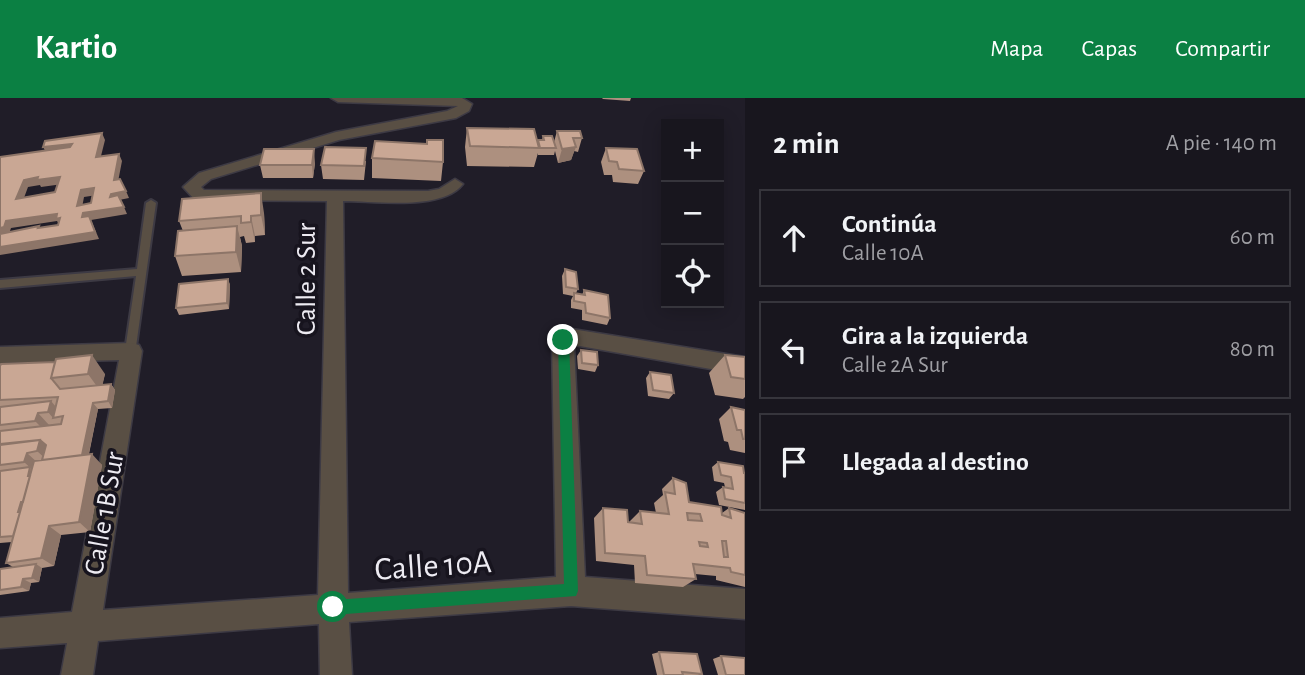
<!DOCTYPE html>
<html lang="es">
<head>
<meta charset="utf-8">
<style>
  :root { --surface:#18161e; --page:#211f27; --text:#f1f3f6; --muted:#9f9fa4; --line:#36353c; --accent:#0b8043 }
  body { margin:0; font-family:"Alegreya Sans",sans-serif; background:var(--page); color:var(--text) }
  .controls { position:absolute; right:21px; top:21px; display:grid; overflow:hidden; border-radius:0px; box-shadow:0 4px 18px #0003 }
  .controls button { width:63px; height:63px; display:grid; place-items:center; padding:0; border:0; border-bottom:2px solid var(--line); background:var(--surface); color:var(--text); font:35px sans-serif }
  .stop { position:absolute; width:21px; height:21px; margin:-16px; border:5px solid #0b8043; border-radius:50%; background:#fff }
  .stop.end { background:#0b8043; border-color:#fff; box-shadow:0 2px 7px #0008 }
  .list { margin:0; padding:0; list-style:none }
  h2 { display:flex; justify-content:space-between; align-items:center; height:91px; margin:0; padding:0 28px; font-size:30px }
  h2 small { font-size:23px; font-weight:400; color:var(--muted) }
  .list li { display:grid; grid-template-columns:46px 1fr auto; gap:21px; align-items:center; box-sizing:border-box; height:98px; margin:0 14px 14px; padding:0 14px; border:2px solid var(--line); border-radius:0px }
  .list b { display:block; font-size:26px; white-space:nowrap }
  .list p { margin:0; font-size:23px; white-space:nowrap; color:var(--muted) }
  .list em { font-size:23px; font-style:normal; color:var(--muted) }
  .icon { flex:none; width:38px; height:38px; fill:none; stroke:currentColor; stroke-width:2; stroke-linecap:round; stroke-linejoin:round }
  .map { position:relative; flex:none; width:745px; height:577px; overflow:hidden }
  header { display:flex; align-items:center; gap:42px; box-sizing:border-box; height:98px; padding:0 35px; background:var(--accent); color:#fff }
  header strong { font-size:33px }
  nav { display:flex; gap:38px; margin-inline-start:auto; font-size:24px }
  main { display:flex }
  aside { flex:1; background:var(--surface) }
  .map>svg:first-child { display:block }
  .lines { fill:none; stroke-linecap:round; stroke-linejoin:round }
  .service-casing { stroke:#3d3a44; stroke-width:4 }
  .minor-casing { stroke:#3d3a44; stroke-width:3 }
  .service { fill:#594f44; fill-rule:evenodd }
  .minor { fill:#594f44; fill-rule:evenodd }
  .wall { fill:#ad907f }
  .shaded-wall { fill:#8d7568 }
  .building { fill:#c9a794; stroke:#8d7568; stroke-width:2; fill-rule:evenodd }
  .route { fill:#0b8043 }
  .labels { text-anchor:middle; stroke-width:7; stroke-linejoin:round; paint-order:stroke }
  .street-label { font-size:28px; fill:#edebf2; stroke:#17141e }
  .near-street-label { font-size:33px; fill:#edebf2; stroke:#17141e }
</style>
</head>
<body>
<header>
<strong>Kartio</strong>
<nav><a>Mapa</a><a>Capas</a><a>Compartir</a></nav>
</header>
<main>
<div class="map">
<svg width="745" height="577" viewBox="0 0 745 577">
  <rect width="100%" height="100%" fill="#201d28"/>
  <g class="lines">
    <defs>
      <path id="service" d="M 151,102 L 156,105 L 135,256 L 131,257 L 125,253 L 136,178 L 0,190 L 0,182 L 137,171 L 146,105 Z"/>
      <path id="minor" d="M 331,0 L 462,0 L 472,6 L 469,13 L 456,20 L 339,42 L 211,81 L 201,89 L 204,92 L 428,93 L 439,91 L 455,81 L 463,86 C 442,113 376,103 343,103 L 348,495 L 556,479 L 552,242 L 555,236 L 572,231 L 745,259 L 745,277 L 574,247 L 585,479 L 745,491 L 745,521 L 571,508 L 349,524 L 352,577 L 320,577 L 319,526 L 98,543 L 93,577 L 61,577 L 67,545 L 0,550 L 0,520 L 72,514 L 119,262 L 0,265 L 0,249 L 131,245 L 139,247 L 142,253 L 103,512 L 318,497 L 327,103 L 200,102 L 194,101 L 183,89 L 199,75 L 336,34 L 447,13 L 458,8 L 338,4 Z"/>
    </defs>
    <use href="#service" class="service-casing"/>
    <use href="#minor" class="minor-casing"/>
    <use href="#service" class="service"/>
    <use href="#minor" class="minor"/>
  </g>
  <path class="wall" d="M 602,0 L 631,0 L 630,3 L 603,1 Z
    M 467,30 L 538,44 L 538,42 L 542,42 L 543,38 L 554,44 L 557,33 L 582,40 L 578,54 L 574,53 L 571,62 L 558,65 L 555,53 L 554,57 L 538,57 L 538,55 L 534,69 L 467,68 L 465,49 Z
    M 606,50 L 644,73 L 638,86 L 613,84 L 612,77 L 604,77 L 601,64 Z
    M 372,60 L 443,64 L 441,83 L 372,80 Z
    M 366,63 L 364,82 L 323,81 L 321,67 Z
    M 315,65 L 313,80 L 263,80 L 260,67 Z
    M 264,115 L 265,137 L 255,138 L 255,144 L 246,145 L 244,138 L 240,139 L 242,148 L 241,174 L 182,178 L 175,158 L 183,133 L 179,123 Z
    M 565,171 L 578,191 L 576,195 L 582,197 L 584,192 L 610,220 L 607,227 L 582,222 L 582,212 L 571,210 L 571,202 L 573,198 L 563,196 L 562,178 Z
    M 228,181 L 230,187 L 229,211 L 179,217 L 176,210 Z
    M 581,252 L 598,267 L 595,274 L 578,271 L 577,258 Z
    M 725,257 L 745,259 L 745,299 L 743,301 L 715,297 L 709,275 Z
    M 0,268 L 105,276 L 102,287 L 111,286 L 115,292 L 112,310 L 98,311 L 89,356 L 102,367 L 90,434 L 61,437 L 54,468 L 42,470 L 39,484 L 31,485 L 29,493 L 0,497 L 0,471 L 13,469 L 6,465 L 12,444 L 0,445 Z
    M 650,274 L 674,295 L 669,301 L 648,298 L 646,280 Z
    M 731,309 L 745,312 L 745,355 L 730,352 L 728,344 L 724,343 L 719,321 Z
    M 718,364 L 745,375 L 745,412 L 719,407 L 716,394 L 723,389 L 725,389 L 724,385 L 714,383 L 712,369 Z
    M 673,380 L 689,404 L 722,415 L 729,410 L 745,415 L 745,489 L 716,482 L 716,478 L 695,476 L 696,481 L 683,489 L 635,485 L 634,467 L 596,463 L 594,420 L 603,410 L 628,424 L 630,425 L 630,423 L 640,413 L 656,415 L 654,405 L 663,397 L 662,391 Z
    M 659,554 L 702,576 L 698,577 L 657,577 L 652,556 Z
    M 721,558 L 745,577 L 718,577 L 713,561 Z"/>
  <path class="shaded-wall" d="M 102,35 L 105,42 L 99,66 L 96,59 Z
    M 72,46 L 75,53 L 47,56 L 43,49 Z
    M 576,49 L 571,62 L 558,65 L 562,51 Z
    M 314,51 L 315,65 L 313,80 L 312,67 Z
    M 119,56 L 122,63 L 117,89 L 114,82 Z
    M 38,79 L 60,79 L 63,86 L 41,89 L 40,87 L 28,89 L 21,108 L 16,101 L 24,82 Z
    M 94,90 L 97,97 L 84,99 L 81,115 L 77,108 L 81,92 Z
    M 126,93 L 129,100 L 114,103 L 110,99 L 111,96 Z
    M 261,95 L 264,115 L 265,137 L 261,117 Z
    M 124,109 L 127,116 L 91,122 L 99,141 L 0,157 L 0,149 L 82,119 L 83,115 Z
    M 57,116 L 60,120 L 60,128 L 57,123 L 11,130 L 9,136 L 0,145 L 0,130 L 6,123 Z
    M 251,118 L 255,138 L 255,144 L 251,124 Z
    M 237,128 L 242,148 L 241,174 L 236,154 Z
    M 228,181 L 230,187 L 229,211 L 227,205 Z
    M 92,257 L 105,276 L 101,294 L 88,276 Z
    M 111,286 L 115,292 L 112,310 L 108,303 Z
    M 51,303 L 61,315 L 53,320 L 58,326 L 48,314 Z
    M 93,305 L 98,311 L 86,369 L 81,363 Z
    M 38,315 L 49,327 L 47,335 L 35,323 Z
    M 40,342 L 52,353 L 49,364 L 37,353 Z
    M 27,355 L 39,366 L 36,375 L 24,364 Z
    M 92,356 L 102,367 L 90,434 L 79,424 Z
    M 49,428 L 61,437 L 54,468 L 41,460 Z
    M 36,466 L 42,470 L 39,484 L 32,480 Z
    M 23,481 L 31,485 L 29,493 L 21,489 Z"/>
  <path class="building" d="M 467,30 L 534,31 L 539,50 L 470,48 Z
    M 557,33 L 580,33 L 582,40 L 573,40 L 576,49 L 562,51 Z
    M 102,35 L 96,59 L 119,56 L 114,82 L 120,81 L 126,93 L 111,96 L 110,99 L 118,97 L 124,109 L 83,115 L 82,119 L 89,118 L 95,134 L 0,149 L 0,136 L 39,128 L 38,130 L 58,127 L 60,120 L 56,121 L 57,116 L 6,123 L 4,129 L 0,130 L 0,59 L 70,49 L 72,46 L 43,49 L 45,43 ZM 38,79 L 37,82 L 60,79 L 55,94 L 16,101 L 24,82 ZM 94,90 L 91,105 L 77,108 L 81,92 Z
    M 543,38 L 552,38 L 556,50 L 540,50 L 538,42 L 544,42 Z
    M 427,42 L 443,42 L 443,64 L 372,60 L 375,43 L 427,46 Z
    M 325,49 L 366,50 L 364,68 L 321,67 Z
    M 606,50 L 637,51 L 644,73 L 619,71 L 617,64 L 609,63 Z
    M 264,51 L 314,51 L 312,67 L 260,67 Z
    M 261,95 L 261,117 L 251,118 L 251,124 L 241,125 L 241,118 L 179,123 L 182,101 Z
    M 237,128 L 236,154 L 175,158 L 178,133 Z
    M 565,171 L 576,174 L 578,191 L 566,189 Z
    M 228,181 L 227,205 L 176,210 L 179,186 Z
    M 584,192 L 608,197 L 610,220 L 586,215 L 585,205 L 574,203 L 574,195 L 585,197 Z
    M 581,252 L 597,254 L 598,267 L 582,265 Z
    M 92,257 L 88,276 L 51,280 L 56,261 Z
    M 725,257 L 745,259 L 745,281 L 731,279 Z
    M 55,264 L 51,280 L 60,291 L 111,286 L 108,303 L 93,305 L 82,357 L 42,362 L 46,347 L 40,342 L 0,347 L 0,333 L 61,326 L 63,318 L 53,320 L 58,299 L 0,302 L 0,268 L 1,266 Z
    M 650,274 L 671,277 L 674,295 L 653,292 Z
    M 51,303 L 48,314 L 38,315 L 35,323 L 0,327 L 0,309 Z
    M 731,309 L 745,312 L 745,341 L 743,341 L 741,332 L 737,332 Z
    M 40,342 L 37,353 L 27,355 L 24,364 L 0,367 L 0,346 Z
    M 92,356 L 79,424 L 49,428 L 41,460 L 6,465 L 34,363 Z
    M 718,364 L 743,368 L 744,375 L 745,375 L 745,405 L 725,401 L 723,389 L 733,391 L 731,379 L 721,377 Z
    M 30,369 L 28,378 L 30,378 L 23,404 L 21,404 L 18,414 L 20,414 L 13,438 L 0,439 L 0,373 Z
    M 673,380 L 686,385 L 689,404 L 721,409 L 722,417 L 731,420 L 729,410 L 745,415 L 745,477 L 731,474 L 730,470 L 693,466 L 696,481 L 647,477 L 645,458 L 605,455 L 603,410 L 627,412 L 628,424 L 642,426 L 640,413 L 669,416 L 665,394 L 675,396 ZM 687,415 L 700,416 L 702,423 L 688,422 ZM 722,443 L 726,443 L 728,459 L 724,459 ZM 699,444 L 707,445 L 708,449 L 700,448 Z
    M 36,466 L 32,480 L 23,481 L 21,489 L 0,492 L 0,471 Z
    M 659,554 L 697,556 L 702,576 L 682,574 L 683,577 L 664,577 Z
    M 721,558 L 745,560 L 745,577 L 726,577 Z"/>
  <path class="route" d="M 563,238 L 569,242 L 578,493 L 576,498 L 333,517 L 328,515 L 326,509 L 328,504 L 333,502 L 564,486 L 558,242 Z"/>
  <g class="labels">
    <g class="street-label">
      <text transform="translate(305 181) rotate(-90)" y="10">Calle 2 Sur</text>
      <text transform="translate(103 415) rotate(-80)" y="10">Calle 1B Sur</text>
    </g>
    <g class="near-street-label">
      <text transform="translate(433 466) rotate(-4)" y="12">Calle 10A</text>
    </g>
  </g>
</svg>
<div class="controls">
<button>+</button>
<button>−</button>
<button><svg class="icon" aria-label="locate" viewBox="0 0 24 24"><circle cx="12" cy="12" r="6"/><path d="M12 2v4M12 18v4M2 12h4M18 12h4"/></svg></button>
</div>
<div class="stop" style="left:333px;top:509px"></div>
<div class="stop end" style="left:563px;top:242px"></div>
</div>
<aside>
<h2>2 min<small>A pie · 140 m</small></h2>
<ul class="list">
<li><svg class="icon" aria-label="ahead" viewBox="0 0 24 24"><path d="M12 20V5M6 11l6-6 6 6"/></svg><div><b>Continúa</b><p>Calle 10A</p></div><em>60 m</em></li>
<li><svg class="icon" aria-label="left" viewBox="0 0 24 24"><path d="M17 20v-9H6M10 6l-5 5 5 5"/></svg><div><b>Gira a la izquierda</b><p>Calle 2A Sur</p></div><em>80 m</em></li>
<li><svg class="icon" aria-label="arrive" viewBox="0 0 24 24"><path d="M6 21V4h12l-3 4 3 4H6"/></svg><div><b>Llegada al destino</b></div></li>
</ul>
</aside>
</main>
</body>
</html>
